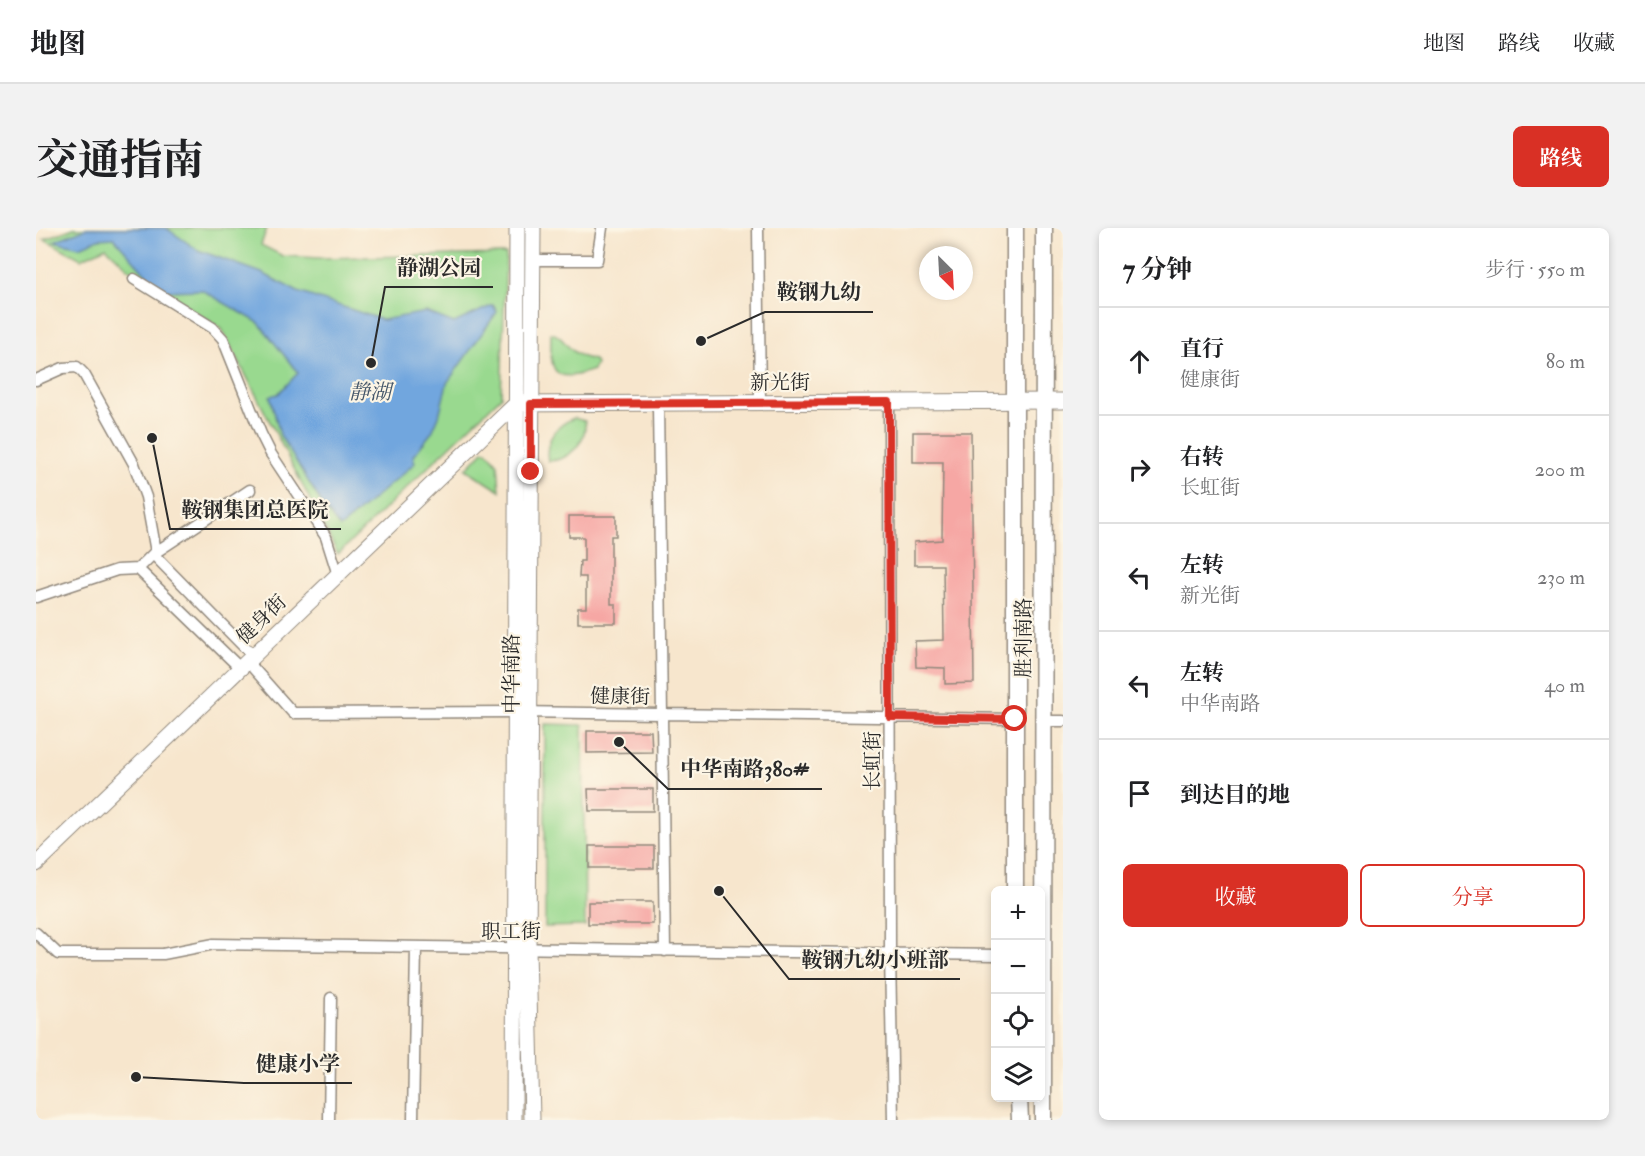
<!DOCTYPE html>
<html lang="zh">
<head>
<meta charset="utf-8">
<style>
  :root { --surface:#fff; --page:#f2f2f2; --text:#202124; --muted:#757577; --line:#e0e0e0; --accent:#d93025 }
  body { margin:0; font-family:"IM FELL Double Pica","Noto Serif SC",serif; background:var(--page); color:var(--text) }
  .controls { position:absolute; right:18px; bottom:18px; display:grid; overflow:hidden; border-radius:9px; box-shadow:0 3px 9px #0003 }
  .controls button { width:54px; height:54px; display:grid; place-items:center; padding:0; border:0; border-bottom:2px solid var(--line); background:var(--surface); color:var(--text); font:30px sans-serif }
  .compass { position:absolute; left:883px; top:18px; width:54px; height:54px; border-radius:50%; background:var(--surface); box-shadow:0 3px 9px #0003; rotate:156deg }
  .stop { position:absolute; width:18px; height:18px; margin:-14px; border:4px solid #d93025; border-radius:50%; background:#fff }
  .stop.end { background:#d93025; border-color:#fff; box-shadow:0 2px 6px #0008 }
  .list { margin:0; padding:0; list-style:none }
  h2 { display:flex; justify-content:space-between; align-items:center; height:78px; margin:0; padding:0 24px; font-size:26px }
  h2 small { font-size:20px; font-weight:400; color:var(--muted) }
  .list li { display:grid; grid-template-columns:39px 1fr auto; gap:18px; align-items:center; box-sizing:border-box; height:108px; padding:0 24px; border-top:2px solid var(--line) }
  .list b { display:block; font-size:22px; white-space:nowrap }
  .list p { margin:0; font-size:20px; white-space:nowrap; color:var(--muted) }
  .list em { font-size:20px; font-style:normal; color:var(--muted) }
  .actions { display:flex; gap:12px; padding:18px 24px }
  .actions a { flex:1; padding:14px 0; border:2px solid var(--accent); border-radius:9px; text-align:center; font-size:21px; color:var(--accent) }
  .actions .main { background:var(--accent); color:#fff }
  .icon { flex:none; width:33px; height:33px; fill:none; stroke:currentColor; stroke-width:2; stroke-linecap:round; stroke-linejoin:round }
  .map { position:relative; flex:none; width:1027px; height:892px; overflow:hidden; border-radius:9px }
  header { display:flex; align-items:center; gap:36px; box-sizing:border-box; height:84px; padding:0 30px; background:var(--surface); border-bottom:2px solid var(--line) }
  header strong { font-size:28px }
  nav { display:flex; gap:33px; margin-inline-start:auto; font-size:21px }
  .intro { display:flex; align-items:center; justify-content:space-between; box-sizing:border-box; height:144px; padding:0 36px }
  h1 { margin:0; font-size:42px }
  .button { padding:15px 27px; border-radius:9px; background:var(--accent); color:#fff; font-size:21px; font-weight:700 }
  main { display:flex; gap:36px; padding:0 36px }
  aside { flex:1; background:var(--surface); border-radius:9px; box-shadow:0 3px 9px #0003 }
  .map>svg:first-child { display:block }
  .green { fill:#99d98f; stroke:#62825d; stroke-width:1.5 }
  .water { fill:#71a6de; stroke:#4e6884; stroke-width:1.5 }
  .building { fill:#f6a7a4 }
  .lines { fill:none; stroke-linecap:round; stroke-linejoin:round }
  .street-casing { stroke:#91887c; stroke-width:13 }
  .secondary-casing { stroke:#91887c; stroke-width:17 }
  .primary-casing { stroke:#91887c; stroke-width:19 }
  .street { stroke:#fff; stroke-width:10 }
  .secondary { stroke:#fff; stroke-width:15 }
  .primary { stroke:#fff; stroke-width:16 }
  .route { stroke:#d93025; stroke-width:8 }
  .labels { text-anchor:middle; stroke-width:4.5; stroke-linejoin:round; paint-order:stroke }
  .street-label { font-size:20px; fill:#2b2b2b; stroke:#fcf5e5 }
  .water-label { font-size:21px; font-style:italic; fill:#44566a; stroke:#fcf5e5 }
  .leader { fill:none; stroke:#2b2b2b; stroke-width:2 }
  .callout-dot { fill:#2b2b2b; stroke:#fcf5e5; stroke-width:2 }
  .callout-label { font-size:21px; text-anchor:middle; font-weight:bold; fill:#2b2b2b; stroke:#fcf5e5; stroke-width:4.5; stroke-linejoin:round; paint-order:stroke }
</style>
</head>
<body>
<header>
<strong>地图</strong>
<nav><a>地图</a><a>路线</a><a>收藏</a></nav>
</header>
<div class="intro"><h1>交通指南</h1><a class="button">路线</a></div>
<main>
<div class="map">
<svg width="1027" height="892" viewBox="0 0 1027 892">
  <rect width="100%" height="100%" fill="#fcf5e5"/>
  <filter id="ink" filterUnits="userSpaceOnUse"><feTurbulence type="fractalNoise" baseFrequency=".0167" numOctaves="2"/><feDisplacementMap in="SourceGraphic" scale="12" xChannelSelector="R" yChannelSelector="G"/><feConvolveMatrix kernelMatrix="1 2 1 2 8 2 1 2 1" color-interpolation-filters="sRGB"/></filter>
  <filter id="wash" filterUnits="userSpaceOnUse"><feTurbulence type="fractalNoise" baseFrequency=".008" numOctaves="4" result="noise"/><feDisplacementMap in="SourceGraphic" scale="24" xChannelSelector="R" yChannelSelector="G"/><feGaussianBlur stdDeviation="1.35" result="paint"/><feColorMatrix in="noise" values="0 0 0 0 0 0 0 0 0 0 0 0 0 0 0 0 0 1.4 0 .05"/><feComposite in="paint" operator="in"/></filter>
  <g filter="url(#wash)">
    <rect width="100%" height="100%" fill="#f7e6cd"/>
    <path class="green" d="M 38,0 L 231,0 L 225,17 L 247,28 L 284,30 L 470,26 L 465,169 L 302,326 L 186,101 L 95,43 L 70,19 L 45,31 L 8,11 Z
      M 515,105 C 529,107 531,128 558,132 L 560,136 L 557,142 C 515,158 514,141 515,105 Z
      M 538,190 L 549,193 C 551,214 533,233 512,233 C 508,213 520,197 538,190 Z
      M 447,223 L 451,223 L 462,236 L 464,263 L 430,241 Z
      M 509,496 L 547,497 L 549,698 L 509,699 Z"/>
    <path class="water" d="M 51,0 L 130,0 L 162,22 L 226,45 L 262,64 L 347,92 L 390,84 L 418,95 L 457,77 L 461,84 L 411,155 L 403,188 L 396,204 L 377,228 L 379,235 L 304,300 L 288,279 L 244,207 L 234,168 L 242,166 L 262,145 L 223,95 L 166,62 L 125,63 L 78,10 L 62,11 L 44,19 L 18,13 Z"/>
    <g id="blocks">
      <path class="building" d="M 877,204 L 935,204 L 938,455 L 909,456 L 909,440 L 880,439 L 879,413 L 908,412 L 907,337 L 878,337 L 878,314 L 906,312 L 907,234 L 877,234 Z
        M 533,288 L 580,288 L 580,308 L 575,308 L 575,376 L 580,376 L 580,395 L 542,395 L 542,380 L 550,380 L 550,349 L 543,349 L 544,333 L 548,333 L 548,309 L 533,309 Z
        M 551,503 L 615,503 L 616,524 L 551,525 Z
        M 552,561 L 617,561 L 617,583 L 553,583 Z
        M 553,618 L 618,618 L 618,640 L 553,640 Z
        M 552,674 L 617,674 L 617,696 L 552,696 Z"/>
    </g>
  </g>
  <g filter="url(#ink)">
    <use href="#blocks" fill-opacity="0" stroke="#91887c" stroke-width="1.5"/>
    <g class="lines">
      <defs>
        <path id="street" d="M 722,0 L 724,175
          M 497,32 L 561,32 L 566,0
          M 98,51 L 177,100 L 187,111 L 225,206 L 235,226 L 290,309 L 302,347
          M 0,152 L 27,140 L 41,139 L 48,146 L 98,236 L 110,269 L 120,324
          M 853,174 L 854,725 L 857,892
          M 622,176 L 629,723
          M 117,326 L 217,428
          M 102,341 L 204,440
          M 0,369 L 81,342 L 102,341 L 117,326 L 214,262
          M 211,433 L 257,485 L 480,484 L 979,491
          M 1008,493 L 1027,493
          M 0,705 L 22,726 L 127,726 L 178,716 L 960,727
          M 293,892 L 295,770
          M 377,892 L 380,720"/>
        <path id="secondary" d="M 0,636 L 480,176 L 1027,173
          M 478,892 L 481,0
          M 496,892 L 492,721 L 497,0"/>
        <path id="primary" d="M 979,662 L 979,0
          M 983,870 L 984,892
          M 1007,892 L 1008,0"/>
      </defs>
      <use href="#street" class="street-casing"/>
      <use href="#secondary" class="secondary-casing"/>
      <use href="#primary" class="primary-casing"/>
      <use href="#street" class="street"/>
      <use href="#secondary" class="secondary"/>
      <use href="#primary" class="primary"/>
    </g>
  </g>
  <g class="lines" filter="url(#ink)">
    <path class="route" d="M 495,244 L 495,176 L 853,174 L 854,489 L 979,491"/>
  </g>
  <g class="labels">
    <g class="street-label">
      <text x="744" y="161">新光街</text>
      <text transform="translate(225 391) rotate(-44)" y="7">健身街</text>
      <text transform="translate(987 410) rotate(-90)" y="7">胜利南路</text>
      <text transform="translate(475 446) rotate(-90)" y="7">中华南路</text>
      <text transform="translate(584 468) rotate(1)" y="7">健康街</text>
      <text transform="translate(836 533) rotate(-90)" y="7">长虹街</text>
      <text x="475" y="710">职工街</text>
    </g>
    <g class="water-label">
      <text x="334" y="171">静湖</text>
    </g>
  </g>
  <path class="leader" d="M335 135L349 59H457M665 113L729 84H837M116 210L134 301H305M583 514L632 561H786M683 663L753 751H924M100 849L208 855H316"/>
  <g class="callout-dot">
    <circle cx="335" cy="135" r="6"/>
    <circle cx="665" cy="113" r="6"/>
    <circle cx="116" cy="210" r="6"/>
    <circle cx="583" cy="514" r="6"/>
    <circle cx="683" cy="663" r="6"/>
    <circle cx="100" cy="849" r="6"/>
  </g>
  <g class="callout-label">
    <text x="403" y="47">静湖公园</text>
    <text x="783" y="71">鞍钢九幼</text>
    <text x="219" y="289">鞍钢集团总医院</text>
    <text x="709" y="548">中华南路380#</text>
    <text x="839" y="739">鞍钢九幼小班部</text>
    <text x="262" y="843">健康小学</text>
  </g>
</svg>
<div class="controls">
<button>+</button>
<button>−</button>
<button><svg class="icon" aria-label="locate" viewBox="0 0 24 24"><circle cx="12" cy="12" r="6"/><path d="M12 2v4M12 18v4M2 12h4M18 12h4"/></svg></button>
<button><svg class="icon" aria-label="layers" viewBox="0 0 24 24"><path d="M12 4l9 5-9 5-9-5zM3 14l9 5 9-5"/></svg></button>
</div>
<svg class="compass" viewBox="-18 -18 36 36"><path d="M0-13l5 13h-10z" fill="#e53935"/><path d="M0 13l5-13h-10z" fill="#757577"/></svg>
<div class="stop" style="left:979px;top:491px"></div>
<div class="stop end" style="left:495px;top:244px"></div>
</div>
<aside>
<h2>7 分钟<small>步行 · 550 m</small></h2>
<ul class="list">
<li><svg class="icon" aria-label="ahead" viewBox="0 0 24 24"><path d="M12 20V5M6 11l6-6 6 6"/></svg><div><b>直行</b><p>健康街</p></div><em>80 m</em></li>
<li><svg class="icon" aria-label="right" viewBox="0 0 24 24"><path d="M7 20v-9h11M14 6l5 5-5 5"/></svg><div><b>右转</b><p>长虹街</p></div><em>200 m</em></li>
<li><svg class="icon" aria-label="left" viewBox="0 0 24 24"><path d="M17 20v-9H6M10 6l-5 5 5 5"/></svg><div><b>左转</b><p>新光街</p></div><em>230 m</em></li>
<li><svg class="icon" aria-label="left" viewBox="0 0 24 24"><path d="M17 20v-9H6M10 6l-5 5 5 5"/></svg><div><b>左转</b><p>中华南路</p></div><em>40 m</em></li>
<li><svg class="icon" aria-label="arrive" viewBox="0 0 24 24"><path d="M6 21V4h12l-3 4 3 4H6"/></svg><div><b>到达目的地</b></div></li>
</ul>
<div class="actions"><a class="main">收藏</a><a>分享</a></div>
</aside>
</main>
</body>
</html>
